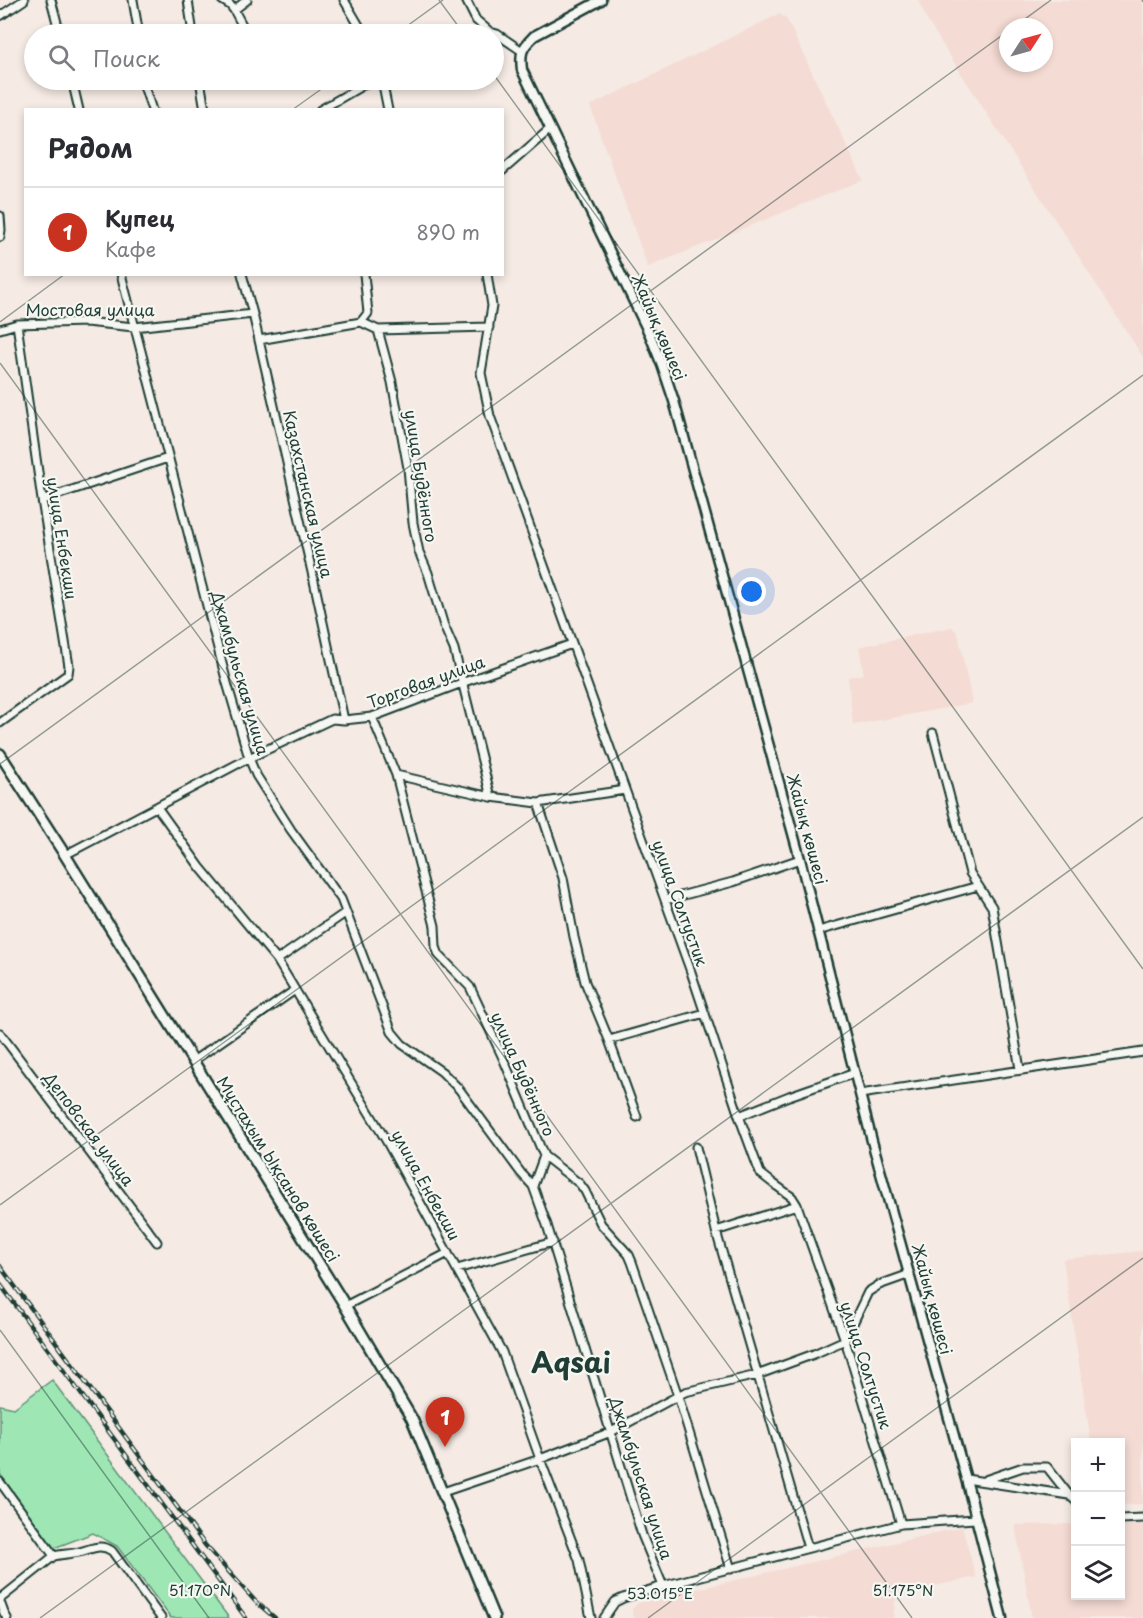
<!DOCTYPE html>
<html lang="ru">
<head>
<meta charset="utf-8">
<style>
  :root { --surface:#fff; --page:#f7f7f7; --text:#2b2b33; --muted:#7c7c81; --line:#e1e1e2; --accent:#c8321e }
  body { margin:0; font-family:"Playpen Sans",sans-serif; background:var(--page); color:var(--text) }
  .controls { position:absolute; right:18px; bottom:18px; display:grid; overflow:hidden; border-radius:0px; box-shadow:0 3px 9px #0003 }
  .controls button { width:54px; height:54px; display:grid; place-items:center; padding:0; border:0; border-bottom:2px solid var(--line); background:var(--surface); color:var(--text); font:30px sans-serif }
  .compass { position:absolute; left:999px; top:18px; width:54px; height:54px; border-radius:50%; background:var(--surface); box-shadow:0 3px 9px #0003; rotate:54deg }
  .you { position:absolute; left:752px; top:592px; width:21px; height:21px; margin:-15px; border:4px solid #fff; border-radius:50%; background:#1a73e8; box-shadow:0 0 0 9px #1a73e833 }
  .badge { display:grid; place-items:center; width:39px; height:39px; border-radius:50%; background:var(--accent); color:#fff; font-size:20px; font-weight:700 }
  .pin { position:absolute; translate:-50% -50px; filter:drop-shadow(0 2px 3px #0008) }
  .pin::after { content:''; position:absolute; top:32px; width:21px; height:18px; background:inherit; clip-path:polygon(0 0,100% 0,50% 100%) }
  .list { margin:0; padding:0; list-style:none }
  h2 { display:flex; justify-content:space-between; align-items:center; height:78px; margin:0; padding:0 24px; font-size:26px }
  h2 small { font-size:20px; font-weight:400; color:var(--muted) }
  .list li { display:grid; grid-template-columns:39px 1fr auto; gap:18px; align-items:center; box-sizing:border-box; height:90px; padding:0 24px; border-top:2px solid var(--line) }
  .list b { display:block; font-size:22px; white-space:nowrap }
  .list p { margin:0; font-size:20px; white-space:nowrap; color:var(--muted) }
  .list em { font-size:20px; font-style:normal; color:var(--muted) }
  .icon { flex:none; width:33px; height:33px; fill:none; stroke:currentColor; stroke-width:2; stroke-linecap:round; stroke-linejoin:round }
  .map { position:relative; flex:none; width:1143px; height:1618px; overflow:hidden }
  .search { position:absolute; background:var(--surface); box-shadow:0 3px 9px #0003; left:24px; top:24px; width:480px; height:66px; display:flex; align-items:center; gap:15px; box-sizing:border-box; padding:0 21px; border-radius:33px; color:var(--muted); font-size:22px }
  .panel { position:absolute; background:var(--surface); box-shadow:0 3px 9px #0003; left:24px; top:108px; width:480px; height:168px; border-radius:0px }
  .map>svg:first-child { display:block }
  .built { fill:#f4dbd3; fill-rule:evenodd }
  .green { fill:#9ee7b5; stroke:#5e9274; stroke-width:1.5 }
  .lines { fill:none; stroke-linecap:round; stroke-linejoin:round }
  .minor-casing { stroke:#1f3d34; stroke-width:11 }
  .tertiary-casing { stroke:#1f3d34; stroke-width:13 }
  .secondary-casing { stroke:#1f3d34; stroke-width:14 }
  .minor { stroke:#f6f6f2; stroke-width:7 }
  .tertiary { stroke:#f6f6f2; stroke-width:8 }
  .secondary { stroke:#f6f6f2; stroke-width:9 }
  .rail-casing { stroke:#1f3d34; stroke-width:4.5 }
  .rail { stroke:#f6f6f2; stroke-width:2; stroke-dasharray:7; stroke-linecap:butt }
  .ticks { fill:none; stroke:#1f3d34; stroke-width:1.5; stroke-opacity:0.45 }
  .labels { text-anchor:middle; stroke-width:4.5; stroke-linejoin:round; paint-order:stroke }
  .street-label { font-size:16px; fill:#1f3d34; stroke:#f6f6f2 }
  .town-label { font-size:28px; font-weight:bold; fill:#1f3d34; stroke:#f6f6f2 }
  .ticks-label { font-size:15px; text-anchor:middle; fill:#1f3d34; stroke:#f6f6f2; stroke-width:4.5; stroke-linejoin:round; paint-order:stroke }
</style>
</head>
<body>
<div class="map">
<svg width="1143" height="1618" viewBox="0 0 1143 1618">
  <rect width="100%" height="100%" fill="#f5eae4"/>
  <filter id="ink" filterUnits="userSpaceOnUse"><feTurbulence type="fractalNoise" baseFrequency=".0167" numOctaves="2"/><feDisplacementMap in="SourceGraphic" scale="12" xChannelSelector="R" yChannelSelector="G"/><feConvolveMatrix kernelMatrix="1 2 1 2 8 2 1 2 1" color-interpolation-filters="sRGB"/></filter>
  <g filter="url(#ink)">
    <path class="built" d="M 918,0 L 1143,0 L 1143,357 L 927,20 ZM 1008,27 L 1044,27 L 1044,63 L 1008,63 Z
      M 779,14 L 786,18 L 863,180 L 648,267 L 590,106 Z
      M 952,627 L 958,634 L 972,703 L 853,725 L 848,677 L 864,674 L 859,647 Z
      M 1143,1251 L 1143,1504 L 1121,1505 L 1120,1442 L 1091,1442 L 1063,1259 Z
      M 1143,1523 L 1143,1618 L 1032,1618 L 1015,1525 L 1075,1524 L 1076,1596 L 1120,1596 L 1121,1524 Z
      M 962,1527 L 976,1577 L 896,1594 L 893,1618 L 633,1618 L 632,1609 L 638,1603 Z"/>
    <path class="green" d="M 52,1380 L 229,1618 L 171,1618 L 117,1546 L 93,1533 L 54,1548 L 0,1474 L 0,1405 L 14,1408 Z"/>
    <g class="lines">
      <defs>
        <path id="minor" d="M 51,0 L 60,34
          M 133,0 L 138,29 L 137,34
          M 188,0 L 193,34
          M 222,0 L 230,5 L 234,10
          M 344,0 L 364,34
          M 466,0 L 476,20 L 490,32
          M 0,16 L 24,0
          M 247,34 L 234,10 L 247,0
          M 479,34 L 490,32 L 497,34 L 522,51
          M 72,80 L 79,110
          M 142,80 L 152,110
          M 200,80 L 205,110
          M 382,80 L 388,110
          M 320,110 L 372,80
          M 502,171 L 550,129
          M 0,216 L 1,230 L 0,237
          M 121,274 L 227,683 L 249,758 L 256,775 L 291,830 L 341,899 L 392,1032 L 402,1044 L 442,1072 L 459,1089 L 521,1173 L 533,1186 L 547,1225 L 642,1535 L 663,1586
          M 242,274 L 253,314 L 314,581 L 344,720
          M 487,274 L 492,306 L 481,373 L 490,416 L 691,972 L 739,1116 L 760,1173 L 774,1184 L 792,1197 L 797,1205 L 845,1340 L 901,1524
          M 361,322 L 368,313 L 364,274
          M 0,329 L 17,324 L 86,322 L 134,327 L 253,314
          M 378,330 L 392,382 L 408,468 L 413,523 L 419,552 L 428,573 L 444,626 L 454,649 L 491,797
          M 259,340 L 361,322 L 378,330 L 489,327
          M 42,500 L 168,458
          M 372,717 L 396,775 L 491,797 L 538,803 L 625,790
          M 0,723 L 68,674 L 69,666 L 42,500 L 17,324
          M 933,733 L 970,873 L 992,907 L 1020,1069
          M 396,775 L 435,926 L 436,947 L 439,955 L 470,987 L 503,1058 L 544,1156 L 580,1184 L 585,1191 L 601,1224 L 629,1255 L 632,1262 L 678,1396 L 731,1569
          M 538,803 L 563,878 L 574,937 L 585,982 L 609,1040 L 637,1117
          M 157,807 L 200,867 L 277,960 L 387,1142 L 502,1352 L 540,1459 L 579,1560 L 591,1618
          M 65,855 L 249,758 L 332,719 L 344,720 L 372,717 L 467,681 L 572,644
          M 665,900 L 733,882 L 800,859
          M 818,931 L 978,886
          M 277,960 L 345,913
          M 0,1033 L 157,1242
          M 609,1040 L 705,1013
          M 193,1061 L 295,990
          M 860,1094 L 1143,1052
          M 739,1116 L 789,1096 L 855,1073
          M 696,1147 L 716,1231 L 808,1548
          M 533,1186 L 544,1156
          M 716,1231 L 797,1205
          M 457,1269 L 553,1242
          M 345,1306 L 448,1253
          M 966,1479 L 1069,1495 L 1076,1501
          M 985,1480 L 1023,1467 L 1047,1467 L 1069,1495
          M 0,1482 L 54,1556 C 62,1554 71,1554 79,1552 C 92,1549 100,1543 112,1551 L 161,1618
          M 443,1492 L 540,1459 L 611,1432 L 685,1392 L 757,1375 L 814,1354 L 845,1340 L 868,1292 L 879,1285 L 910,1274
          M 1120,1519 L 1143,1518
          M 0,1599 L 54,1556
          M 0,1602 L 4,1613 L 7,1618
          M 604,1618 L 615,1602 L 623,1598 L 663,1586 L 901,1524 L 975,1519"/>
        <path id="tertiary" d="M 601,0 L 534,36 C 521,49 520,53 522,70 L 650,335 L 662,365 L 674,401 L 800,859 L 872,1141 L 966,1479 L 1002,1618"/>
        <path id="secondary" d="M 0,754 L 65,855 L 341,1299 L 412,1419 L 494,1618"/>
      </defs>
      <use href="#minor" class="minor-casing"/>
      <use href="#tertiary" class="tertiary-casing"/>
      <use href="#secondary" class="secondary-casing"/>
      <use href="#minor" class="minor"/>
      <use href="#tertiary" class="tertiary"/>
      <use href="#secondary" class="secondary"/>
      <defs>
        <path id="rail" d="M 0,1266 L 205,1545 L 255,1601 L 275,1618
          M 0,1284 L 246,1618"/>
      </defs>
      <use href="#rail" class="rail-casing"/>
      <use href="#rail" class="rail"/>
    </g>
  </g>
  <path class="ticks" d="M 439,0 L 464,34M 1142,0 L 1143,2M 1014,27 L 1051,0M 396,34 L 443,0M 494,75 L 1143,969M 292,110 L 334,80M 0,322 L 65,274M 0,363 L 912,1618M 0,764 L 1008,31M 0,1205 L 1143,375M 0,1330 L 209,1618M 40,1618 L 1143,817M 648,1618 L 1143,1258"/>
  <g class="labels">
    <g class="street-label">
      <text x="90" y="316">Мостовая улица</text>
      <text transform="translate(659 327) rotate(67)" y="6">Жайық көшесі</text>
      <text transform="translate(421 476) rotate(81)" y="6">улица Будённого</text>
      <text transform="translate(308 494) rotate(77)" y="6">Казахстанская улица</text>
      <text transform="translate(62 538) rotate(81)" y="6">улица Енбекши</text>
      <text transform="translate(240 673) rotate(74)" y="6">Джамбульская улица</text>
      <text transform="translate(426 682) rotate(-20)" y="6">Торговая улица</text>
      <text transform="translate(807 829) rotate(75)" y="6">Жайық көшесі</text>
      <text transform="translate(680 903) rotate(70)" y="6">улица Солтустик</text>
      <text transform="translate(523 1074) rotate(66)" y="6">улица Будённого</text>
      <text transform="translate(89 1129) rotate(53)" y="6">Деповская улица</text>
      <text transform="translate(278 1169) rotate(58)" y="6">Мұстахым Ықсанов көшесі</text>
      <text transform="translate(426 1185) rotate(61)" y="6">улица Енбекши</text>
      <text transform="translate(932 1299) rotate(75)" y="6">Жайық көшесі</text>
      <text transform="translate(866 1365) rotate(72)" y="6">улица Солтустик</text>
      <text transform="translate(641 1478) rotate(72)" y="6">Джамбульская улица</text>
    </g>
    <g class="town-label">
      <text x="571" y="1373">Aqsai</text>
    </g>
  </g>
  <g class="ticks-label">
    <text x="200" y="1596">51.170°N</text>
    <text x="903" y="1596">51.175°N</text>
    <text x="660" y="1599">53.015°E</text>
  </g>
</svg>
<div class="controls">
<button>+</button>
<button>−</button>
<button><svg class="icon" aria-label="layers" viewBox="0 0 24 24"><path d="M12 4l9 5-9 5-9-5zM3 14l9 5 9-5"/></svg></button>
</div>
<svg class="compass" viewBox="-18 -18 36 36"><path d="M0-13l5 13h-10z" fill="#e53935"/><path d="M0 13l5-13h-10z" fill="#7c7c81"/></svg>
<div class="you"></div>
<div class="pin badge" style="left:445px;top:1447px">1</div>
<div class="search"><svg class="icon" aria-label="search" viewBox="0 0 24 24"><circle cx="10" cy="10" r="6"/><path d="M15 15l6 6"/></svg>Поиск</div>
<section class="panel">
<h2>Рядом<small></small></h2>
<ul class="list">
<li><span class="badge">1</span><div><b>Купец</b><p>Кафе</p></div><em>890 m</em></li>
</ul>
</section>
</div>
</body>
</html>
